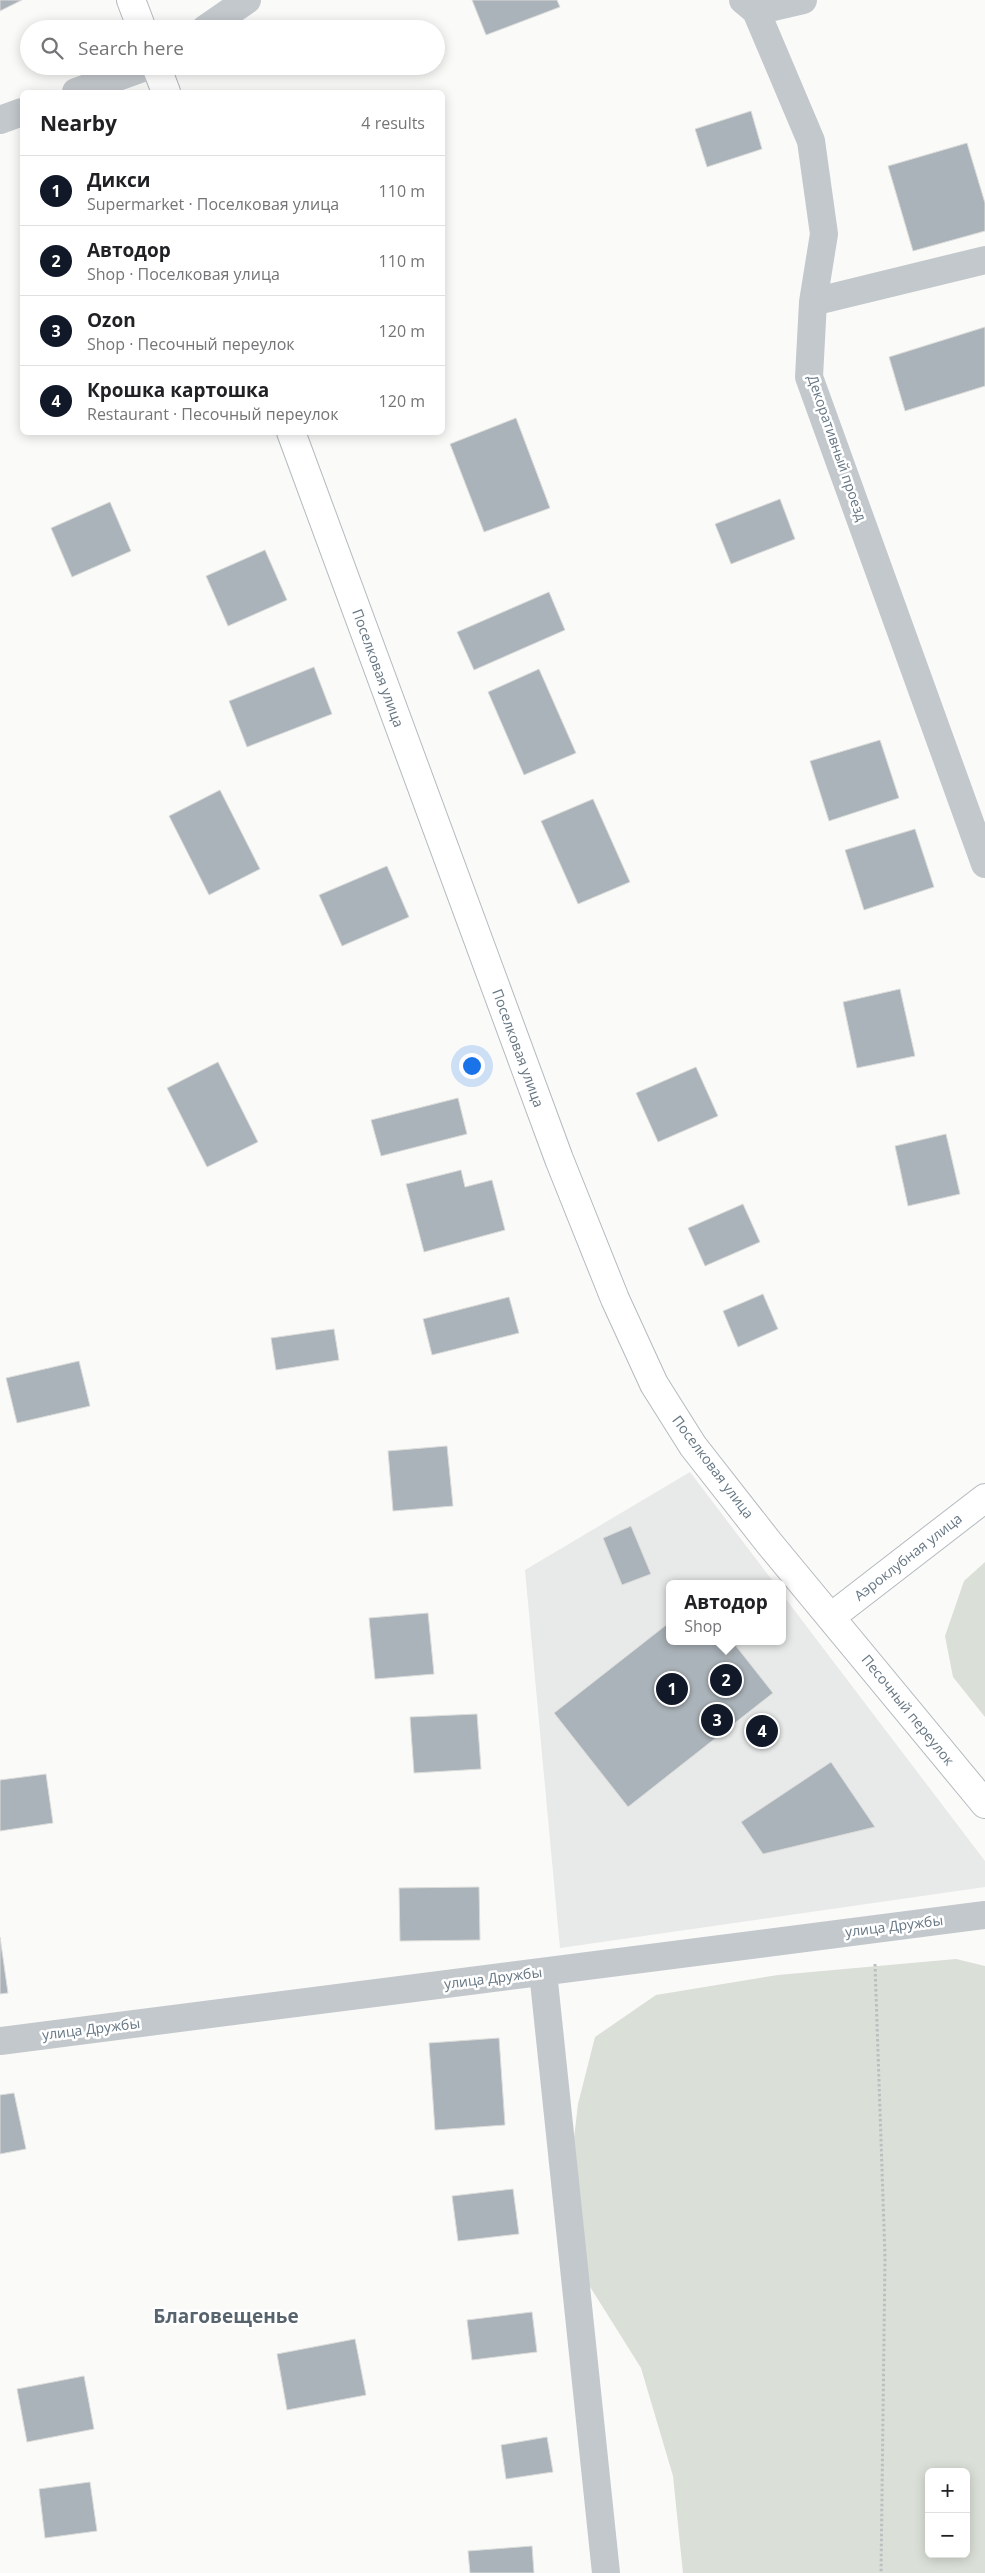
<!DOCTYPE html>
<html lang="en">
<head>
<meta charset="utf-8">
<style>
  :root { --surface:#fff; --page:#f2f2f2; --text:#202124; --muted:#757577; --line:#e0e0e0; --accent:#111827 }
  body { margin:0; font-family:"Open Sans",sans-serif; background:var(--page); color:var(--text) }
  .controls { position:absolute; right:15px; bottom:15px; display:grid; overflow:hidden; border-radius:8px; box-shadow:0 2px 12px #0003 }
  .controls button { width:45px; height:45px; display:grid; place-items:center; padding:0; border:0; border-bottom:1px solid var(--line); background:var(--surface); color:var(--text); font:25px sans-serif }
  .you { position:absolute; left:471px; top:1065px; width:18px; height:18px; margin:-12px; border:4px solid #fff; border-radius:50%; background:#1a73e8; box-shadow:0 0 0 8px #1a73e833 }
  .badge { display:grid; place-items:center; width:32px; height:32px; border-radius:50%; background:var(--accent); color:#fff; font-size:16px; font-weight:700 }
  .pin { position:absolute; translate:-50% -50%; border:2px solid #fff; box-shadow:0 1px 5px #0006 }
  .popup { position:absolute; left:666px; top:1580px; width:120px; height:65px; box-sizing:border-box; display:grid; place-content:center; border-radius:8px; background:var(--surface); filter:drop-shadow(0 1px 4px #0005); font-size:16px; white-space:nowrap; color:var(--muted) }
  .popup b { font-size:19px; color:var(--text) }
  .popup::after { content:''; position:absolute; left:50%; top:100%; margin-left:-10px; border:10px solid transparent; border-top-color:var(--surface) }
  .list { margin:0; padding:0; list-style:none }
  h2 { display:flex; justify-content:space-between; align-items:center; height:65px; margin:0; padding:0 20px; font-size:21px }
  h2 small { font-size:16px; font-weight:400; color:var(--muted) }
  .list li { display:grid; grid-template-columns:32px 1fr auto; gap:15px; align-items:center; box-sizing:border-box; height:70px; padding:0 20px; border-top:1px solid var(--line) }
  .list b { display:block; font-size:19px; white-space:nowrap }
  .list p { margin:0; font-size:16px; white-space:nowrap; color:var(--muted) }
  .list em { font-size:16px; font-style:normal; color:var(--muted) }
  .icon { flex:none; width:28px; height:28px; fill:none; stroke:currentColor; stroke-width:2; stroke-linecap:round; stroke-linejoin:round }
  .map { position:relative; flex:none; width:985px; height:2573px; overflow:hidden }
  .search { position:absolute; background:var(--surface); box-shadow:0 2px 12px #0003; left:20px; top:20px; width:425px; height:55px; display:flex; align-items:center; gap:12px; box-sizing:border-box; padding:0 18px; border-radius:28px; color:var(--muted); font-size:19px }
  .panel { position:absolute; background:var(--surface); box-shadow:0 2px 12px #0003; left:20px; top:90px; width:425px; height:345px; border-radius:8px }
  .map>svg:first-child { display:block }
  .built { fill:#e8e9e9 }
  .green { fill:#dadfd7; fill-rule:evenodd }
  .building { fill:#aab3b9; stroke:#dcdcda }
  .lines { fill:none; stroke-linecap:round; stroke-linejoin:round }
  .secondary-casing { stroke:#b3babf; stroke-width:30 }
  .path { stroke:#bbbfc2; stroke-width:3; stroke-dasharray:2.5 2.5; stroke-linecap:butt }
  .street { stroke:#c3c8cc; stroke-width:28 }
  .secondary { stroke:#fff; stroke-width:28 }
  .labels { text-anchor:middle; stroke-width:5; stroke-linejoin:round; paint-order:stroke }
  .street-label { font-size:14px; fill:#657683; stroke:#fff }
  .district-label { font-size:19px; font-weight:bold; fill:#57646e; stroke:#fff }
</style>
</head>
<body>
<div class="map">
<svg width="985" height="2573" viewBox="0 0 985 2573">
  <rect width="100%" height="100%" fill="#fafaf8"/>
  <path class="built" d="M 690,1472 L 775,1584 L 670,1584 L 670,1641 L 782,1641 L 782,1594 L 985,1861 L 985,1887 L 560,1948 L 525,1570 Z"/>
  <path class="green" d="M 985,1562 L 985,1717 L 953,1677 L 945,1636 L 964,1581 Z
    M 956,1959 L 985,1966 L 985,2573 L 683,2573 L 673,2476 L 641,2368 L 577,2266 L 566,2207 L 578,2104 L 595,2037 L 656,1995 L 778,1975 ZM 929,2472 L 966,2472 L 966,2554 L 929,2554 Z"/>
  <path class="building" d="M 0,0 L 22,0 L 0,11 Z
    M 472,0 L 557,0 L 560,7 L 486,35 Z
    M 751,111 L 762,149 L 707,167 L 695,129 Z
    M 967,143 L 985,203 L 985,231 L 913,251 L 888,166 Z
    M 985,327 L 985,386 L 905,411 L 889,357 Z
    M 516,418 L 550,508 L 484,532 L 450,444 Z
    M 780,499 L 795,539 L 731,564 L 715,524 Z
    M 110,502 L 131,551 L 72,577 L 51,528 Z
    M 265,550 L 287,600 L 228,626 L 206,576 Z
    M 549,592 L 565,630 L 474,670 L 457,632 Z
    M 314,667 L 332,714 L 247,747 L 229,701 Z
    M 539,669 L 576,753 L 524,775 L 488,692 Z
    M 880,740 L 899,798 L 829,821 L 810,761 Z
    M 220,790 L 260,869 L 209,895 L 169,816 Z
    M 593,799 L 630,882 L 578,904 L 541,821 Z
    M 915,829 L 934,887 L 864,910 L 845,850 Z
    M 387,866 L 409,917 L 342,946 L 319,895 Z
    M 900,989 L 915,1056 L 857,1068 L 843,1002 Z
    M 218,1062 L 258,1142 L 207,1167 L 167,1088 Z
    M 696,1067 L 718,1116 L 658,1142 L 636,1093 Z
    M 458,1098 L 467,1134 L 381,1156 L 371,1120 Z
    M 946,1134 L 960,1194 L 908,1206 L 895,1146 Z
    M 461,1170 L 465,1187 L 492,1180 L 505,1230 L 424,1252 L 406,1184 Z
    M 743,1204 L 760,1242 L 705,1266 L 688,1228 Z
    M 763,1294 L 778,1329 L 738,1347 L 723,1311 Z
    M 509,1297 L 519,1333 L 432,1355 L 423,1319 Z
    M 334,1329 L 339,1360 L 276,1370 L 271,1338 Z
    M 79,1361 L 90,1406 L 17,1423 L 6,1378 Z
    M 447,1446 L 453,1506 L 393,1511 L 388,1451 Z
    M 631,1526 L 651,1574 L 622,1585 L 603,1538 Z
    M 428,1613 L 434,1674 L 375,1679 L 369,1618 Z
    M 670,1622 L 670,1641 L 732,1641 L 773,1693 L 628,1807 L 554,1713 Z
    M 477,1714 L 481,1769 L 414,1773 L 410,1717 Z
    M 831,1762 L 875,1827 L 763,1854 L 741,1822 Z
    M 46,1774 L 53,1823 L 0,1831 L 0,1780 Z
    M 479,1887 L 480,1940 L 400,1941 L 399,1888 Z
    M 0,1937 L 8,1993 L 0,1994 Z
    M 499,2038 L 505,2125 L 435,2130 L 429,2043 Z
    M 14,2093 L 26,2149 L 0,2154 L 0,2095 Z
    M 513,2189 L 519,2234 L 458,2241 L 452,2196 Z
    M 532,2312 L 537,2352 L 472,2360 L 467,2320 Z
    M 355,2339 L 366,2395 L 287,2410 L 277,2354 Z
    M 84,2376 L 94,2429 L 27,2442 L 17,2389 Z
    M 547,2437 L 553,2472 L 506,2479 L 501,2445 Z
    M 90,2482 L 97,2531 L 45,2538 L 39,2489 Z
    M 532,2546 L 534,2573 L 470,2573 L 468,2551 Z"/>
  <g class="lines">
    <defs>
      <path id="secondary" d="M 131,0 L 142,29
        M 156,66 L 166,92
        M 291,432 L 559,1159 L 615,1299 L 654,1384 L 693,1446 L 769,1543 L 985,1804
        M 831,1617 L 985,1498"/>
    </defs>
    <use href="#secondary" class="secondary-casing"/>
    <path class="path" d="M 875,1964 L 885,2257 L 881,2573"/>
    <path class="street" d="M 743,0 L 756,11 L 811,141 L 824,234 L 813,302 L 809,377 L 985,864
      M 756,11 L 803,0
      M 205,29 L 247,0
      M 76,92 L 148,66
      M 0,120 L 22,112
      M 813,302 L 985,260
      M 543,1972 L 606,2573
      M 0,2041 L 985,1915"/>
    <use href="#secondary" class="secondary"/>
  </g>
  <g class="labels">
    <g class="street-label">
      <text transform="translate(837 448) rotate(71)" y="5">Декоративный проезд</text>
      <text transform="translate(378 668) rotate(70)" y="5">Поселковая улица</text>
      <text transform="translate(518 1048) rotate(70)" y="5">Поселковая улица</text>
      <text transform="translate(713 1467) rotate(53)" y="5">Поселковая улица</text>
      <text transform="translate(908 1557) rotate(-38)" y="5">Аэроклубная улица</text>
      <text transform="translate(908 1710) rotate(51)" y="5">Песочный переулок</text>
      <text transform="translate(894 1926) rotate(-7)" y="5">улица Дружбы</text>
      <text transform="translate(493 1978) rotate(-7)" y="5">улица Дружбы</text>
      <text transform="translate(91 2029) rotate(-7)" y="5">улица Дружбы</text>
    </g>
    <g class="district-label">
      <text x="226" y="2323">Благовещенье</text>
    </g>
  </g>
</svg>
<div class="controls">
<button>+</button>
<button>−</button>
</div>
<div class="you"></div>
<div class="pin badge" style="left:672px;top:1689px">1</div>
<div class="pin badge" style="left:726px;top:1680px">2</div>
<div class="popup"><b>Автодор</b>Shop</div>
<div class="pin badge" style="left:717px;top:1720px">3</div>
<div class="pin badge" style="left:762px;top:1731px">4</div>
<div class="search"><svg class="icon" aria-label="search" viewBox="0 0 24 24"><circle cx="10" cy="10" r="6"/><path d="M15 15l6 6"/></svg>Search here</div>
<section class="panel">
<h2>Nearby<small>4 results</small></h2>
<ul class="list">
<li><span class="badge">1</span><div><b>Дикси</b><p>Supermarket · Поселковая улица</p></div><em>110 m</em></li>
<li><span class="badge">2</span><div><b>Автодор</b><p>Shop · Поселковая улица</p></div><em>110 m</em></li>
<li><span class="badge">3</span><div><b>Ozon</b><p>Shop · Песочный переулок</p></div><em>120 m</em></li>
<li><span class="badge">4</span><div><b>Крошка картошка</b><p>Restaurant · Песочный переулок</p></div><em>120 m</em></li>
</ul>
</section>
</div>
</body>
</html>
